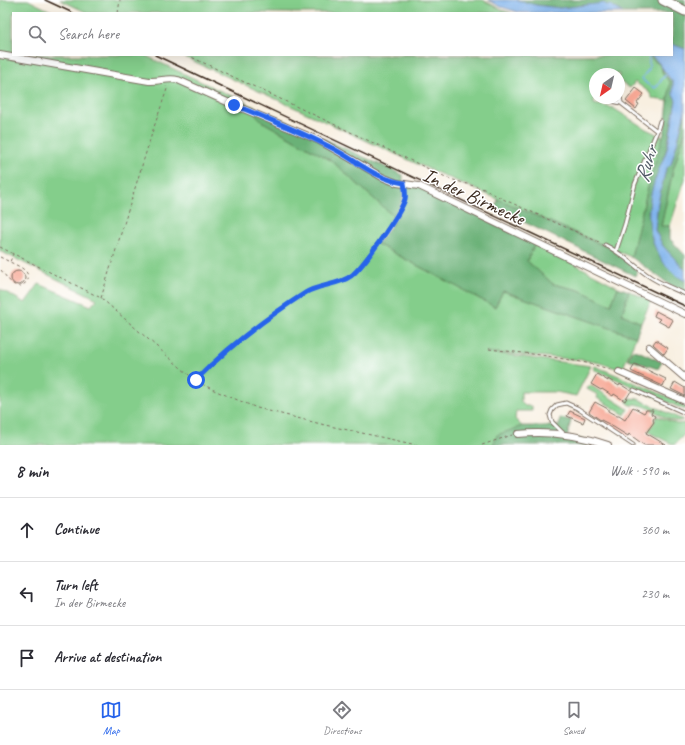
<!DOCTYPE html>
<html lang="en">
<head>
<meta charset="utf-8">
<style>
  :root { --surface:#fff; --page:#f2f2f3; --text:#2b2b33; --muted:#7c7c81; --line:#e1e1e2; --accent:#2563eb }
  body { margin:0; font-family:Caveat,sans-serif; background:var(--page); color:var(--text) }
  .compass { position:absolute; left:589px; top:68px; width:36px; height:36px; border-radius:50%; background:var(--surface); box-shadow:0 4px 16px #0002; rotate:214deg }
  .stop { position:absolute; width:12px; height:12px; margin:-9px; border:3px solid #2563eb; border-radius:50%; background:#fff }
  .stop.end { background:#2563eb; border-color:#fff; box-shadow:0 1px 4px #0008 }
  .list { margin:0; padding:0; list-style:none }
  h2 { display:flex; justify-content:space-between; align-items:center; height:52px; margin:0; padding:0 16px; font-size:17px }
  h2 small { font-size:13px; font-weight:400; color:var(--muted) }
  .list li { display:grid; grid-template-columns:26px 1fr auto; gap:12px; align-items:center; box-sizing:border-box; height:64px; padding:0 16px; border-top:1px solid var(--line) }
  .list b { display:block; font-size:15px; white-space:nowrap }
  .list p { margin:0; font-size:13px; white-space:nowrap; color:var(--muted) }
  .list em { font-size:13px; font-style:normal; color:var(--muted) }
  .icon { flex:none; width:22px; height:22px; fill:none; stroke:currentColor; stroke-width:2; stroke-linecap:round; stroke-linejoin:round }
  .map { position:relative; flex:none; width:685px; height:445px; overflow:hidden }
  .search { position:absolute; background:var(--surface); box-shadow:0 4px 16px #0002; left:12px; right:12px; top:12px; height:44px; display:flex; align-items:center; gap:10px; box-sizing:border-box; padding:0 14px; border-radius:0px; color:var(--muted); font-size:15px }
  .sheet { height:244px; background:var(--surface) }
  nav { display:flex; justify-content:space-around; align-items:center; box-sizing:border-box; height:56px; border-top:1px solid var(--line); background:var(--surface); font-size:11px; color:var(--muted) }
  nav a { display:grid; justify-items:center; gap:2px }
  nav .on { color:var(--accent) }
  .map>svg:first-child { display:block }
  .green { fill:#84ce8b; stroke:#607c54 }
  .forest { fill:#6bb177; stroke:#536e4a }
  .water { fill:#7eb2ec; stroke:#5c6e85 }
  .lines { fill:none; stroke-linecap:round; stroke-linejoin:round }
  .stream { stroke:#7eb2ec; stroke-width:1.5 }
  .building { fill:#f7a895 }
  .service-casing { stroke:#7d6f62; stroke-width:5 }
  .minor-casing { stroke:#7d6f62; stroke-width:8 }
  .secondary-casing { stroke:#7d6f62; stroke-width:11 }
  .path { stroke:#7d6f62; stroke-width:1; stroke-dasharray:3 3; stroke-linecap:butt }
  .service { stroke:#fff; stroke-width:3 }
  .minor { stroke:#fff; stroke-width:6 }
  .secondary { stroke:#fff; stroke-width:9 }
  .rail { stroke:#3b2a1e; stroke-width:1.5 }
  .route { stroke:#2563eb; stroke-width:5 }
  .labels { text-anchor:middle; stroke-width:3; stroke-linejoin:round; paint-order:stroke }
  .street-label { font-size:20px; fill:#3b2a1e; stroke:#fff }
  .water-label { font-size:21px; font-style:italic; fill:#525a66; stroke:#fff }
</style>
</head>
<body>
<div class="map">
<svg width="685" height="445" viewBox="0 0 685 445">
  <rect width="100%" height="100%" fill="#fff"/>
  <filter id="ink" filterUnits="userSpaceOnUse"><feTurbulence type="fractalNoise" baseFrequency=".025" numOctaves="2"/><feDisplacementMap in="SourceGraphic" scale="8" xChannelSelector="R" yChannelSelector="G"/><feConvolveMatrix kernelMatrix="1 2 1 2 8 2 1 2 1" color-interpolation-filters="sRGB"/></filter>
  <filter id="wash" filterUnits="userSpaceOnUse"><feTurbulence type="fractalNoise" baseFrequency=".012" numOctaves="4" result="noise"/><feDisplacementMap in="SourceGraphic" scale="16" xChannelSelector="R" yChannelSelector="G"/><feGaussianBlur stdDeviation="0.9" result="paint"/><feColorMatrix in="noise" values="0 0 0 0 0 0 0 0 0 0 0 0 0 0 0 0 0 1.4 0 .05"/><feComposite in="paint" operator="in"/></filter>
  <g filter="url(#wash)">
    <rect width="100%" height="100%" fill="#f8efe0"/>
    <path class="green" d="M 0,0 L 28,0 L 55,13 L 13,13 L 13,55 L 144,55 L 259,109 L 256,115 L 263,122 L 332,161 L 393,216 L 376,243 L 377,244 L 495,307 L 503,291 L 636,337 L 622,370 L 600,363 L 583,360 L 486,352 L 591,366 L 576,396 L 556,392 L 521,392 L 521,402 L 525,406 L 532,406 L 532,411 L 516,411 L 515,419 L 522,426 L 498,435 L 493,445 L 0,445 L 0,289 L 25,303 L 39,284 L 91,306 L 97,299 L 0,251 Z
      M 60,0 L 483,0 L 502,10 L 511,13 L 88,13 Z
      M 180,55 L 647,55 L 661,66 L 663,75 L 670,82 L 668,101 L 653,99 L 649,92 L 635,82 L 630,88 L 619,80 L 619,74 L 595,74 L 594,104 L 613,108 L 646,129 L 663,137 L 649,183 L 631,257 L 415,163 Z
      M 685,132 L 685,179 L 670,226 L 661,227 L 673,170 Z
      M 535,243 L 618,287 L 611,305 L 579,290 L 553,284 L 527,261 Z
      M 629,291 L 651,301 L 641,323 L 622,314 Z
      M 595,366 L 685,404 L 685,410 L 593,369 Z
      M 590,385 L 628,409 L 625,415 L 597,398 L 598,395 L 587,389 Z
      M 629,398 L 638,399 L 683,420 C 672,425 659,413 650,409 C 645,406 640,405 634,404 L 632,406 L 627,402 Z
      M 657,416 L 677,424 L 685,423 L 685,434 L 674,445 L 648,432 Z"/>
    <path class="forest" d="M 517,0 L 685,0 L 685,49 L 672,44 L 672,13 L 623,13 L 604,4 L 560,8 L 536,5 Z
      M 647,55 C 660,57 660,66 666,75 C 667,77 670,80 673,82 L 673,94 L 676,100 L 667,147 L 648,212 L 665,265 L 685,281 L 685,293 L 673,287 L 631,257 L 649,183 L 665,129 L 670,82 L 663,75 L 661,66 Z
      M 259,109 L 403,175 C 403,192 405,203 393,216 L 332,161 L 263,122 L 256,115 Z
      M 685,111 L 685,132 L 673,170 L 661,226 L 670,226 L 670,239 L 685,255 L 685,270 L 663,246 L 655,230 L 658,202 L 666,169 L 671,164 L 678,140 Z
      M 406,185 L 417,186 L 535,243 L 527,261 L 553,284 L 579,290 L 611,305 L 618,287 L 629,291 L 622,314 L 641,323 L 636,337 L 503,291 L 495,307 L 377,244 C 391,225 406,210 406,185 Z
      M 498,199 L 611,249 L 638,271 L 635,276 L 495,208 Z
      M 632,350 L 638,351 L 662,362 L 658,369 L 628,359 Z
      M 560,418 L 571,420 L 567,438 L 583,439 L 598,445 L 493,445 L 497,435 L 522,426 L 559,426 Z"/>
    <path class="water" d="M 488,0 L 517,0 L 536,5 L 560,8 L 604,3 L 607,5 L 611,5 L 623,13 L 521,13 L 501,7 Z
      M 672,44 L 685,49 L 685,111 L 678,140 L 671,164 L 666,169 L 658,202 L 655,230 L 663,246 L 685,270 L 685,281 C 650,262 642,219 654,183 C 657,172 663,161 667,149 C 671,133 673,116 676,100 L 673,94 L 673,82 C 664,73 661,62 650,55 L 672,55 Z"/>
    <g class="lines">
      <path class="stream" d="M 649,55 L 649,69 L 642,78 C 644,83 650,86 655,88 C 661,85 659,79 666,75"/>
    </g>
    <g id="blocks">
      <path class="building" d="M 636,88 L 644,94 L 637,103 L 639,104 L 636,109 L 626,101 Z
        M11 278a7 7 0 1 1 14 0a7 7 0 1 1-14 0Z
        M 656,311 L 673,320 L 669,327 L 658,321 L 660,319 L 654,316 Z
        M 656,340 L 668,348 L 664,354 L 653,344 Z
        M 635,364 L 666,379 L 663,386 L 631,371 Z
        M 597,374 L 608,381 L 608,379 L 619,386 L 620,384 L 631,391 L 625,401 L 614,394 L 613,396 L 602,389 L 601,390 L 591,384 Z
        M 675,382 L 685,388 L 685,396 L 671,389 Z
        M 595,402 L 608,409 L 608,411 L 617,416 L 619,416 L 625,420 L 633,407 L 644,413 L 646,410 L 653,410 L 651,414 L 655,416 L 653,420 L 654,422 L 646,433 L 666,445 L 644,445 L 629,434 L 628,436 L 607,423 L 599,419 L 589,412 Z
        M 570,411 L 585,418 L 583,423 L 567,416 Z"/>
    </g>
  </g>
  <g filter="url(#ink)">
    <use href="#blocks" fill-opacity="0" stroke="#7d6f62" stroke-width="1"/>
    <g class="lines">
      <defs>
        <path id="service" d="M 619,89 L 621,103
          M 603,99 L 621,103 L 657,131 L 635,184 L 625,224 L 616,251
          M 657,131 L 660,121
          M 605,245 C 620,252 632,264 646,274 C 658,283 672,288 685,294
          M 634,390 L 685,413
          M 563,433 L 552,422 L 550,415 L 552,410 L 557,405 L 566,403 L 577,408 L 633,445"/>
        <path id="minor" d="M 0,55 L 149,81 C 160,82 168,77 178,80 L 234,105 L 318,140 L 348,157 L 382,177 L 397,183 L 419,186 L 685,314
          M 649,347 L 685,378
          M 619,372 L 685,401
          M 518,434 C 549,431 579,435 608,445"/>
        <path id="secondary" d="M 663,0 L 685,11"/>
      </defs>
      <use href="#service" class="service-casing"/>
      <use href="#minor" class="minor-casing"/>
      <use href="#secondary" class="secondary-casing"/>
      <path class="path" d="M 118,13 L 120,0
        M 187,55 L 450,179 L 484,189 L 505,200 L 601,243
        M 0,247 L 101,298 L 196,381 L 216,391 L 257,408 L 325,425 L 417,445
        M 0,257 L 10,262 L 13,254
        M 1,270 C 8,279 17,295 28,280 C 30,270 18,266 10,262
        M 101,298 L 153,130 L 167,89 L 166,86
        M 489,349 L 541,355 L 587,363 L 613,370
        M 196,380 L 249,332 L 306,292 L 320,286 L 338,282 L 352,275 L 368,256 L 401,208 L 405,199 L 405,190
        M 482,445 L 512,435"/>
      <use href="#service" class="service"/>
      <use href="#minor" class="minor"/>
      <use href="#secondary" class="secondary"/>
      <path class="rail" d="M 45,0 L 73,13
        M 155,55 L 685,306"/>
    </g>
  </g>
  <g class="lines" filter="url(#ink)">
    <path class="route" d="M 196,380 C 228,347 266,318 305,293 C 319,284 337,286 351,276 C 363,267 401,213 405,199 C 406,194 405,188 404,183 C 376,180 355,159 330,147 C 299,131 267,118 234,105"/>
  </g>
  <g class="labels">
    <g class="street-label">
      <text transform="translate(474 196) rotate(25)" y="7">In der Birmecke</text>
    </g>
    <g class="water-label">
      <text transform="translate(646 164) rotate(-73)" y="7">Ruhr</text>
    </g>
  </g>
</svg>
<svg class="compass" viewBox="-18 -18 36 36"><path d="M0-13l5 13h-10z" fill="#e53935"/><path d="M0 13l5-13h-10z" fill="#7c7c81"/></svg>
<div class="stop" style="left:196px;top:380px"></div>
<div class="stop end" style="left:234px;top:105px"></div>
<div class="search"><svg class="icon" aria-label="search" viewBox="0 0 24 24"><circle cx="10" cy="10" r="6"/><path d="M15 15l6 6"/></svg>Search here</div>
</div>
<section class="sheet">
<h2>8 min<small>Walk · 590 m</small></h2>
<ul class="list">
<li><svg class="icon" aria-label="ahead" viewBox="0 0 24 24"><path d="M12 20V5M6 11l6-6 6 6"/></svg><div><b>Continue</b></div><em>360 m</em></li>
<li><svg class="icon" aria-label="left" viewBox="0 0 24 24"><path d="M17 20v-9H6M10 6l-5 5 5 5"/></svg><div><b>Turn left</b><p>In der Birmecke</p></div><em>230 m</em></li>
<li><svg class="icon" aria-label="arrive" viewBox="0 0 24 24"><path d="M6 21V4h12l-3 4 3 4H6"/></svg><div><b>Arrive at destination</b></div></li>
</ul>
</section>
<nav>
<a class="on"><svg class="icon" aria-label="map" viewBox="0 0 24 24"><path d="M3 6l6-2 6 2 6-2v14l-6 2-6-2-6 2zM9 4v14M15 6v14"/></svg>Map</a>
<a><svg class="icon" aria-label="directions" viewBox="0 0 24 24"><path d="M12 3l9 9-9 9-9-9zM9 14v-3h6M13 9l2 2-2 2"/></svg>Directions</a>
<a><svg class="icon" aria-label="saved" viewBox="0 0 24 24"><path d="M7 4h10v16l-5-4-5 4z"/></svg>Saved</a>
</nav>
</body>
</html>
